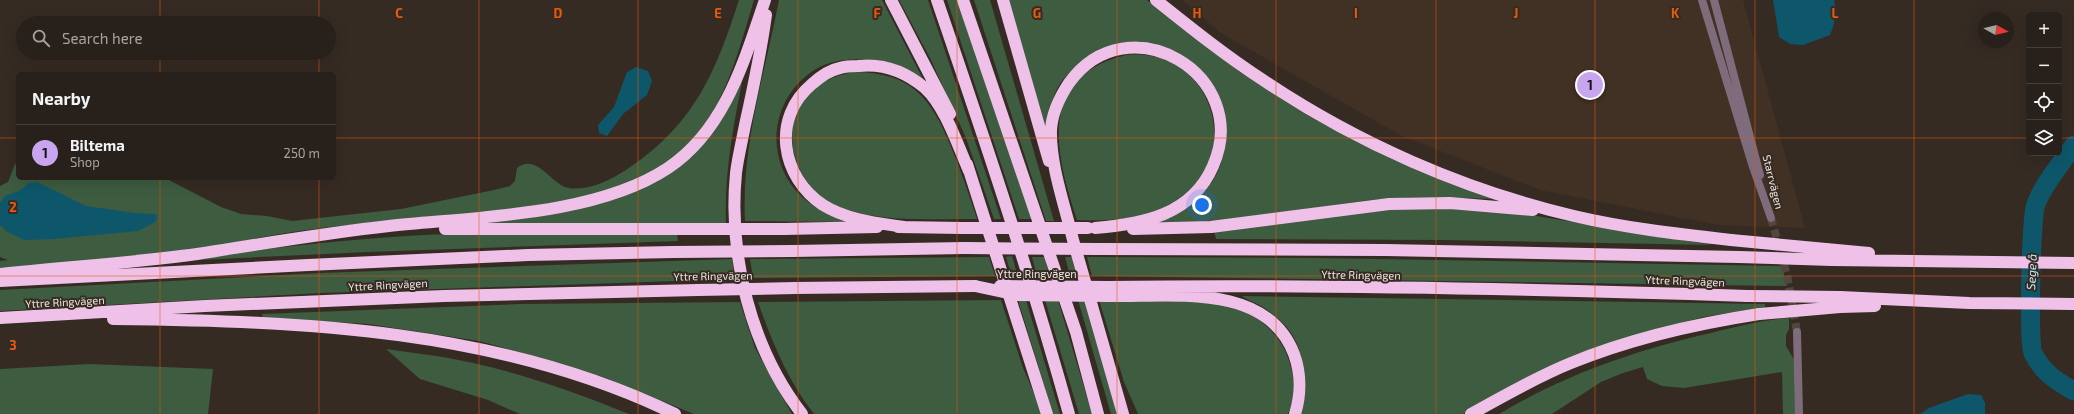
<!DOCTYPE html>
<html lang="en">
<head>
<meta charset="utf-8">
<style>
  :root { --surface:#28201a; --page:#302823; --text:#f1f3f6; --muted:#a5a3a2; --line:#443e39; --accent:#c8a6ef }
  body { margin:0; font-family:"Exo 2",sans-serif; background:var(--page); color:var(--text) }
  .controls { position:absolute; right:12px; top:12px; display:grid; overflow:hidden; border-radius:6px; box-shadow:0 4px 16px #0002 }
  .controls button { width:36px; height:36px; display:grid; place-items:center; padding:0; border:0; border-bottom:1px solid var(--line); background:var(--surface); color:var(--text); font:20px sans-serif }
  .compass { position:absolute; left:1978px; top:12px; width:36px; height:36px; border-radius:50%; background:var(--surface); box-shadow:0 4px 16px #0002; rotate:98deg }
  .you { position:absolute; left:1202px; top:205px; width:14px; height:14px; margin:-10px; border:3px solid #fff; border-radius:50%; background:#1a73e8; box-shadow:0 0 0 6px #1a73e833 }
  .badge { display:grid; place-items:center; width:26px; height:26px; border-radius:50%; background:var(--accent); color:#111; font-size:13px; font-weight:700 }
  .pin { position:absolute; translate:-50% -50%; border:2px solid #fff; box-shadow:0 1px 4px #0006 }
  .list { margin:0; padding:0; list-style:none }
  h2 { display:flex; justify-content:space-between; align-items:center; height:52px; margin:0; padding:0 16px; font-size:17px }
  h2 small { font-size:13px; font-weight:400; color:var(--muted) }
  .list li { display:grid; grid-template-columns:26px 1fr auto; gap:12px; align-items:center; box-sizing:border-box; height:56px; padding:0 16px; border-top:1px solid var(--line) }
  .list b { display:block; font-size:15px; white-space:nowrap }
  .list p { margin:0; font-size:13px; white-space:nowrap; color:var(--muted) }
  .list em { font-size:13px; font-style:normal; color:var(--muted) }
  .icon { flex:none; width:22px; height:22px; fill:none; stroke:currentColor; stroke-width:2; stroke-linecap:round; stroke-linejoin:round }
  .map { position:relative; flex:none; width:2074px; height:414px; overflow:hidden }
  .search { position:absolute; background:var(--surface); box-shadow:0 4px 16px #0002; left:16px; top:16px; width:320px; height:44px; display:flex; align-items:center; gap:10px; box-sizing:border-box; padding:0 14px; border-radius:22px; color:var(--muted); font-size:15px }
  .panel { position:absolute; background:var(--surface); box-shadow:0 4px 16px #0002; left:16px; top:72px; width:320px; height:108px; border-radius:6px }
  .map>svg:first-child { display:block }
  .built { fill:#413124 }
  .green { fill:#3d5c40 }
  .water { fill:#0e576b }
  .lines { fill:none; stroke-linecap:round; stroke-linejoin:round }
  .river { stroke:#0e576b; stroke-width:19 }
  .tertiary-tunnel { stroke:#51473f; stroke-width:8; stroke-dasharray:8 4; stroke-linecap:butt }
  .tertiary { stroke:#7e6b7b; stroke-width:8 }
  .motorway { stroke:#efc1e8; stroke-width:12 }
  .motorway-bridge { stroke:#efc1e8; stroke-width:12 }
  .grid { fill:none; stroke:#e8590c; stroke-width:1; stroke-opacity:0.55 }
  .labels { text-anchor:middle; stroke-width:4; stroke-linejoin:round; paint-order:stroke }
  .street-label { font-size:11px; fill:#ece5df; stroke:#362b23 }
  .water-label { font-size:12px; font-style:italic; fill:#c6eaf7; stroke:#362b23 }
  .grid-label { font-size:13px; text-anchor:middle; font-weight:bold; fill:#e8590c; stroke:#362b23; stroke-width:4; stroke-linejoin:round; paint-order:stroke }
</style>
</head>
<body>
<div class="map">
<svg width="2074" height="414" viewBox="0 0 2074 414">
  <rect width="100%" height="100%" fill="#362b23"/>
  <path class="built" d="M 1182,0 L 1743,0 L 1805,228 L 1719,225 L 1540,190 L 1400,135 L 1221,33 Z"/>
  <path class="green" d="M 739,0 L 754,0 C 739,49 726,105 689,143 C 680,152 668,163 656,170 C 598,204 509,209 442,216 C 365,224 286,228 211,249 L 0,269 L 0,261 L 8,260 L 0,257 L 0,186 L 8,182 L 15,164 L 18,165 L 18,178 L 165,178 L 221,207 L 241,214 L 267,216 L 292,221 L 401,209 L 494,190 L 510,186 L 515,181 L 517,168 C 537,152 552,186 569,188 C 590,191 610,180 626,170 C 694,125 715,74 739,0 Z
    M 779,0 L 882,0 L 924,81 C 908,73 890,62 872,60 C 853,58 831,60 816,69 C 770,97 763,159 801,196 C 815,210 834,215 852,222 L 745,221 C 741,146 765,73 779,0 Z
    M 899,0 L 928,0 L 1001,219 L 994,219 L 966,138 L 931,60 Z
    M 947,0 L 960,0 L 1033,219 L 1019,219 Z
    M 974,0 L 990,0 L 1054,221 L 1046,221 Z
    M 1008,0 L 1147,0 L 1240,72 L 1305,114 L 1335,130 L 1496,199 C 1454,198 1413,196 1371,200 C 1299,208 1227,227 1155,222 C 1186,213 1213,192 1222,160 C 1247,76 1149,5 1081,62 C 1073,69 1064,77 1058,87 C 1050,102 1049,119 1047,136 Z
    M 1126,55 C 1220,46 1249,173 1164,208 C 1136,220 1107,221 1077,220 C 1055,153 1036,77 1126,55 Z
    M 744,72 C 734,123 724,172 726,224 L 491,225 L 489,221 L 555,212 L 670,172 C 709,146 722,111 744,72 Z
    M 854,72 C 910,72 931,97 951,147 C 961,170 969,195 977,219 C 930,218 879,224 835,205 C 794,187 776,125 810,92 C 823,80 837,75 854,72 Z
    M 1389,209 L 1453,209 L 1531,215 L 1712,245 L 1444,240 L 1216,239 L 1214,231 Z
    M 448,234 L 677,234 L 678,241 L 368,252 L 198,260 L 198,257 C 282,247 364,237 448,234 Z
    M 1012,256 L 1018,277 L 1012,277 L 1006,257 Z
    M 989,257 L 995,276 L 753,278 L 750,259 Z
    M 1032,257 L 1044,257 L 1050,276 L 1037,276 Z
    M 1065,257 L 1072,257 L 1078,276 L 1070,276 Z
    M 1087,257 L 1315,258 L 1782,266 L 1787,286 L 1092,276 Z
    M 732,259 L 735,279 L 321,293 L 0,311 L 0,290 L 320,273 Z
    M 1242,296 L 1765,304 L 1765,307 L 1703,317 L 1666,327 L 1505,390 L 1463,414 L 1301,414 C 1305,379 1308,342 1276,317 C 1272,314 1267,309 1261,306 C 1255,302 1248,301 1242,296 Z
    M 1001,300 L 1023,368 L 1043,414 L 814,414 C 788,381 772,342 758,302 Z
    M 1018,300 L 1026,300 L 1060,414 L 1053,414 Z
    M 1045,300 L 1058,300 L 1092,414 L 1079,414 Z
    M 1078,300 L 1084,300 L 1117,414 L 1111,414 Z
    M 1099,300 C 1137,301 1204,296 1238,309 C 1263,318 1283,338 1290,364 C 1295,379 1296,400 1288,414 L 1138,414 L 1124,382 Z
    M 740,302 L 755,348 L 792,414 L 694,414 L 606,378 L 563,364 L 479,341 L 368,324 L 263,318 L 262,314 L 520,304 Z
    M 1789,318 L 1789,329 L 1786,335 L 1786,346 L 1796,363 L 1796,414 L 1783,414 L 1782,372 L 1684,388 L 1662,386 L 1647,379 L 1643,367 L 1623,373 L 1601,382 L 1552,414 L 1499,414 C 1566,374 1636,350 1711,333 C 1737,327 1762,320 1789,318 Z
    M 386,349 C 405,352 424,354 443,357 C 507,368 570,390 629,414 L 520,414 L 488,400 L 420,379 Z
    M 90,364 L 213,369 L 208,414 L 0,414 L 0,369 Z"/>
  <path class="water" d="M 1773,0 L 1834,0 C 1837,12 1835,23 1830,35 L 1803,45 L 1790,44 L 1779,37 Z
    M 636,67 L 648,71 L 652,81 L 647,95 L 623,114 L 607,136 L 599,133 L 598,125 L 614,107 L 627,72 Z
    M 37,182 L 86,206 L 134,213 L 156,214 L 157,218 L 155,222 L 138,231 L 53,239 L 24,240 L 6,231 L 0,225 L 0,203 L 5,196 L 19,191 L 29,183 Z
    M 1968,394 L 1981,395 L 1985,403 L 1985,414 L 1920,414 L 1929,408 Z"/>
  <g class="lines">
    <path class="river" d="M 2074,145 C 2061,164 2044,183 2036,204 C 2031,215 2028,342 2033,353 C 2042,372 2056,381 2074,391"/>
    <path class="tertiary-tunnel" d="M 1771,218 L 1787,275 L 1797,332"/>
    <path class="tertiary" d="M 1702,0 L 1753,167 L 1771,218
      M 1714,0 L 1760,175
      M 1797,332 L 1799,414"/>
    <path class="motorway" d="M 891,0 L 950,114
      M 937,0 C 984,137 1030,274 1069,414
      M 963,0 L 1076,332 L 1098,414
      M 1003,0 L 1049,161
      M 1156,0 C 1191,28 1226,56 1263,80 C 1357,143 1464,190 1574,216 C 1625,228 1678,234 1731,240
      M 766,15 C 761,52 753,89 745,125 C 742,141 738,157 736,173 C 728,256 751,348 802,414
      M 967,164 L 1047,414
      M 898,227 L 962,228
      M 904,227 C 878,223 847,220 823,205 C 781,177 771,118 812,84 C 820,77 829,70 840,68 C 846,66 852,66 858,66 C 883,63 906,72 925,88 C 945,106 958,146 969,171
      M 445,229 L 673,229
      M 784,229 L 877,227
      M 1133,229 L 1211,227 L 1389,204 L 1450,203 L 1533,210
      M 1073,240 C 1065,206 1050,165 1051,130 C 1052,113 1059,98 1069,83 C 1128,1 1253,75 1213,166 C 1192,215 1143,224 1095,228
      M 1073,240 L 1123,414
      M 1098,249 L 1386,250 L 1739,257
      M 1826,249 L 1869,253
      M 792,251 L 964,248
      M 1832,260 L 2074,263
      M 0,274 C 66,267 132,263 197,254 C 261,244 325,233 389,226 C 473,217 596,216 668,168 C 725,130 744,61 765,0
      M 0,281 L 308,265 L 528,255 L 673,252
      M 1108,287 C 1321,284 1534,289 1747,296
      M 795,288 L 975,286
      M 1109,296 C 1171,297 1267,282 1294,354 C 1301,373 1301,395 1295,414
      M 1840,297 L 1969,303 L 2074,304
      M 1840,307 L 1875,306
      M 0,318 L 205,306 L 444,296 L 698,290
      M 113,319 C 304,321 500,329 675,414
      M 1471,414 C 1504,396 1536,377 1571,363 C 1632,338 1694,324 1759,314"/>
    <path class="motorway-bridge" d="M 962,228 L 1088,228
      M 673,229 L 784,229
      M 1731,240 L 1826,249
      M 964,248 L 1098,249
      M 673,252 L 792,251
      M 1739,257 L 1832,260
      M 975,286 L 1017,295 L 1109,296
      M 1000,286 L 1108,287
      M 698,290 L 795,288
      M 1747,296 L 1840,297
      M 1759,314 L 1840,307"/>
  </g>
  <path class="grid" d="M 160,0 L 160,23M 319,0 L 319,23M 479,0 L 479,414M 638,0 L 638,414M 798,0 L 798,414M 957,0 L 957,414M 1117,0 L 1117,414M 1276,0 L 1276,414M 1436,0 L 1436,414M 1595,0 L 1595,414M 1755,0 L 1755,414M 1914,0 L 1914,414M 160,53 L 160,74M 319,53 L 319,74M 0,138 L 18,138M 334,138 L 2029,138M 2059,138 L 2074,138M 160,178 L 160,414M 319,178 L 319,414M 0,276 L 2074,276"/>
  <g class="labels">
    <g class="street-label">
      <text transform="translate(1773 182) rotate(76)" y="4">Starrvägen</text>
      <text x="1037" y="278">Yttre Ringvägen</text>
      <text transform="translate(1361 275) rotate(1)" y="4">Yttre Ringvägen</text>
      <text transform="translate(713 276) rotate(-1)" y="4">Yttre Ringvägen</text>
      <text transform="translate(1685 281) rotate(2)" y="4">Yttre Ringvägen</text>
      <text transform="translate(388 285) rotate(-3)" y="4">Yttre Ringvägen</text>
      <text transform="translate(65 302) rotate(-3)" y="4">Yttre Ringvägen</text>
    </g>
    <g class="water-label">
      <text transform="translate(2032 272) rotate(-87)" y="4">Sege å</text>
    </g>
  </g>
  <g class="grid-label">
    <text x="399" y="18">C</text>
    <text x="558" y="18">D</text>
    <text x="718" y="18">E</text>
    <text x="877" y="18">F</text>
    <text x="1037" y="18">G</text>
    <text x="1197" y="18">H</text>
    <text x="1356" y="18">I</text>
    <text x="1516" y="18">J</text>
    <text x="1675" y="18">K</text>
    <text x="1835" y="18">L</text>
    <text x="13" y="212">2</text>
    <text x="13" y="350">3</text>
  </g>
</svg>
<div class="controls">
<button>+</button>
<button>−</button>
<button><svg class="icon" aria-label="locate" viewBox="0 0 24 24"><circle cx="12" cy="12" r="6"/><path d="M12 2v4M12 18v4M2 12h4M18 12h4"/></svg></button>
<button><svg class="icon" aria-label="layers" viewBox="0 0 24 24"><path d="M12 4l9 5-9 5-9-5zM3 14l9 5 9-5"/></svg></button>
</div>
<svg class="compass" viewBox="-18 -18 36 36"><path d="M0-13l5 13h-10z" fill="#e53935"/><path d="M0 13l5-13h-10z" fill="#a5a3a2"/></svg>
<div class="you"></div>
<div class="pin badge" style="left:1590px;top:85px">1</div>
<div class="search"><svg class="icon" aria-label="search" viewBox="0 0 24 24"><circle cx="10" cy="10" r="6"/><path d="M15 15l6 6"/></svg>Search here</div>
<section class="panel">
<h2>Nearby<small></small></h2>
<ul class="list">
<li><span class="badge">1</span><div><b>Biltema</b><p>Shop</p></div><em>250 m</em></li>
</ul>
</section>
</div>
</body>
</html>
